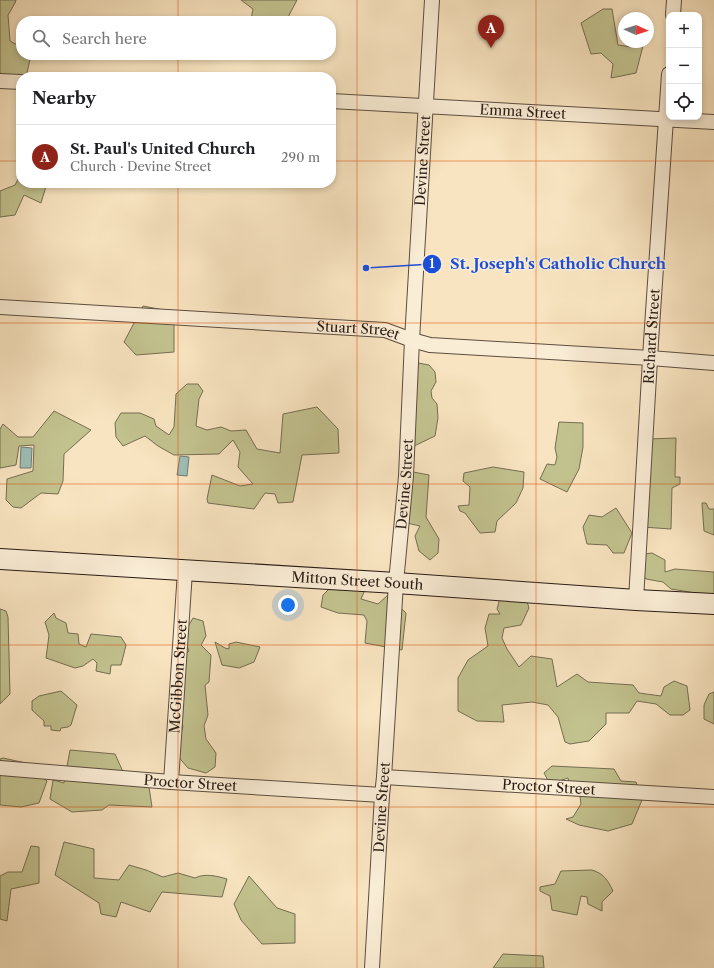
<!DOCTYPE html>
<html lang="en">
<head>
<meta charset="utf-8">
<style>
  :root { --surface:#fff; --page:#f6f6f6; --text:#202124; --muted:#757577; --line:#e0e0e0; --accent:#8f2418 }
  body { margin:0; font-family:"Libre Caslon Text",serif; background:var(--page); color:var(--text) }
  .controls { position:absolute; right:12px; top:12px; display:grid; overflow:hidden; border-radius:8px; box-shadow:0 2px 6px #0003 }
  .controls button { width:36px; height:36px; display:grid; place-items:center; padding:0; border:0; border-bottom:1px solid var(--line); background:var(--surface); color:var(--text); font:20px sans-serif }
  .compass { position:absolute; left:618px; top:12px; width:36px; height:36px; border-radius:50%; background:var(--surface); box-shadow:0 2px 6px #0003; rotate:93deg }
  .you { position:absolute; left:288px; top:605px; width:14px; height:14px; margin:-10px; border:3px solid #fff; border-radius:50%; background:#1a73e8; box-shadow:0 0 0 6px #1a73e833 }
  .badge { display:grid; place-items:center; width:26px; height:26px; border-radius:50%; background:var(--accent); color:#fff; font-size:13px; font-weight:700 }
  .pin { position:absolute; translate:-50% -33px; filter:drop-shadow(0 1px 2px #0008) }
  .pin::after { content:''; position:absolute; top:21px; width:14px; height:12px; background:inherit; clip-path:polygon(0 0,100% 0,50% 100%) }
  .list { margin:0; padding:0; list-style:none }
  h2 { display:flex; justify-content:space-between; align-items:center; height:52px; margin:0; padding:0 16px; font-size:17px }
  h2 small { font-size:13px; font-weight:400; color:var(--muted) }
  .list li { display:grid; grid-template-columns:26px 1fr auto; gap:12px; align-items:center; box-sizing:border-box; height:64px; padding:0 16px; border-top:1px solid var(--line) }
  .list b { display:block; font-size:15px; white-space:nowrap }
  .list p { margin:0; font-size:13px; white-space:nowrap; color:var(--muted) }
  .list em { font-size:13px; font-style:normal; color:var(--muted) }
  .icon { flex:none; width:22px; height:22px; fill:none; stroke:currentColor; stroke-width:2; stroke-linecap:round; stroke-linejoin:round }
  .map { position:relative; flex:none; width:714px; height:968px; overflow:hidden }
  .search { position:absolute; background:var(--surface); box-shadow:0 2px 6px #0003; left:16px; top:16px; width:320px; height:44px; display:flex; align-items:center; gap:10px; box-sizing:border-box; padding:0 14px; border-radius:16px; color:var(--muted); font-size:15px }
  .panel { position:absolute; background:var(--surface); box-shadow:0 2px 6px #0003; left:16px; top:72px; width:320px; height:116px; border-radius:16px }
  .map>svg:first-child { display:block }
  .green { fill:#c2c28f; stroke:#756e52 }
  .water { fill:#9ebeb6; stroke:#6f7d75 }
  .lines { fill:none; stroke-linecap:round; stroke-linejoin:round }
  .street-casing { stroke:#5c4d3f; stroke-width:16 }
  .secondary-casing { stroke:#281b14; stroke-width:22 }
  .street { stroke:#faedd6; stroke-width:14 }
  .secondary { stroke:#faedd6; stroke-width:20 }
  .grid { fill:none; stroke:#de560c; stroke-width:1; stroke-opacity:0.55 }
  .labels { text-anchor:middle; stroke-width:3; stroke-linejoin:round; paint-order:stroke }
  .street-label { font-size:14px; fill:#281b14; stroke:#faedd6 }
  .leader { fill:none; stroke:#1d4ed8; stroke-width:1.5 }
  .callout-dot { fill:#1d4ed8; stroke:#faedd6; stroke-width:1.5 }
  .mark-label { font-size:12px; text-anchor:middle; font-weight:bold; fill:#fff }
  .callout-label { font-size:15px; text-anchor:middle; font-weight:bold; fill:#1d4ed8; stroke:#faedd6; stroke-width:3; stroke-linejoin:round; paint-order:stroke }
</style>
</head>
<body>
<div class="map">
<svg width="714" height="968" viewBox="0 0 714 968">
  <rect width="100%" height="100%" fill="#f8e4c0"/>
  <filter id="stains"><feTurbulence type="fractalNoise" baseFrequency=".005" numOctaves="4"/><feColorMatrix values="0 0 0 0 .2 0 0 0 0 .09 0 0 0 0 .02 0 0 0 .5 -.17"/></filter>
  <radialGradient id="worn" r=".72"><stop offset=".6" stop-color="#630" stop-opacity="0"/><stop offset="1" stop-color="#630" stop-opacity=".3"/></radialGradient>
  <path class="green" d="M 0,0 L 16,0 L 15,3 L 8,15 L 10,41 L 21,47 L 21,55 L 31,55 L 26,77 L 21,77 L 0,86 Z
    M 241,0 L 297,0 L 286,21 L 231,21 L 231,17 L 251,19 L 253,9 Z
    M 603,9 L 612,9 L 618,45 L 631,47 L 635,42 L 644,42 L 636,73 L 611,78 L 613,64 L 601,53 L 591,54 L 581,23 Z
    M 21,174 L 21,183 L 47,183 L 41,203 L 24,195 L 15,215 L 0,217 L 0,191 L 15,185 Z
    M 143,306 L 174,312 L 174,352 L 136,355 L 124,342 Z
    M 418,363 L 429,365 L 435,372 L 436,382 L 431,391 L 432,398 L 437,404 L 438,418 L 435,436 L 412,447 L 403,437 Z
    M 187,384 L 198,384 L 203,391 L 199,399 L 196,426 L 207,430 L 221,427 L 231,431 L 246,430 L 257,449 L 280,453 L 283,414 L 317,407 L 338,429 L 339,453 L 302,455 L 293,502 L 278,503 L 275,494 L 265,493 L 254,509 L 208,503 L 207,499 L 212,475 L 240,486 L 253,484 L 238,467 L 240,452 L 233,440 L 219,454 L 174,455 L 158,446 L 145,436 L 123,446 L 116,437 L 115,423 L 121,413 L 140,413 L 154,419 L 156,426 L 169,435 L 174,427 L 176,394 Z
    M 54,411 L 91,430 L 64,454 L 63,481 L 58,494 L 41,493 L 21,508 L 13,507 L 6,500 L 7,479 L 33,471 L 34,445 L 19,446 L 16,465 L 0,468 L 0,429 L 3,424 L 18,437 L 33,437 Z
    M 559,422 L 583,423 L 583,447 L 579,469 L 567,492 L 540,479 L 547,464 L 555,465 L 557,457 L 555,448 Z
    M 676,438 L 675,477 L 680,477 L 680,484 L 672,488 L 671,529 L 642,527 L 648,439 Z
    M 493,467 L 524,472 L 523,488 L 516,503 L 497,521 L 495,532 L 480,533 L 465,513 L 460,511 L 458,506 L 469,505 L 470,487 L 463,481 L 464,473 Z
    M 408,471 L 429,475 L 426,517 L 439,539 L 438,553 L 430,560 L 419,551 L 415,536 L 420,526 L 407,523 Z
    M 702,503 L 706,503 L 709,509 L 714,509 L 714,535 L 704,531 Z
    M 616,508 L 632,533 L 624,553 L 613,553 L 607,545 L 587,544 L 583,527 L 589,515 L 602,517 Z
    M 652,553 L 665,560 L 665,572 L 675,569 L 714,572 L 714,594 L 708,595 L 671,589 L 663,582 L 646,579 L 635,566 L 636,555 Z
    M 368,583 L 361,599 L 378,604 L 388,595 L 406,613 L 402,650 L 365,643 L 367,621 L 364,615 L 338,613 L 321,607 L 323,595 L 334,584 Z
    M 500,598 L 526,598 L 529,608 L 521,625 L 504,628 L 502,638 L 507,649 L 519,667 L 531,656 L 552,659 L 557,687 L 577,674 L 588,682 L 633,685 L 639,693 L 661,696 L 664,687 L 674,681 L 687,686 L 690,710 L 683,715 L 670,715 L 656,704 L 637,701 L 629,713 L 606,713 L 606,724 L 589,741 L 570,744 L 565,742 L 558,717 L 548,705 L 532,702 L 502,705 L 504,722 L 477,721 L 458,711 L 458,678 L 468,660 L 488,646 L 485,628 L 489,614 L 500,614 L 497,609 Z
    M 0,609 L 6,611 L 8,617 L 10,694 L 0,704 Z
    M 54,613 L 56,618 L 66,623 L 68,633 L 78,634 L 79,644 L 86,647 L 91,634 L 121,637 L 126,645 L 121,665 L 111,665 L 110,674 L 96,671 L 97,663 L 93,659 L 83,666 L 75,668 L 46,658 L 49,635 L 45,622 Z
    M 193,618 L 203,621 L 206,636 L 201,645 L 211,655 L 209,682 L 205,685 L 208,715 L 204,726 L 206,739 L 216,753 L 215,767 L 206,773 L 188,768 L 176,754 L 183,726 L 173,714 L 176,662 L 189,651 L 187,646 L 182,641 L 186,630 Z
    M 215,642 L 225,648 L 229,649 L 229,644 L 236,642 L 260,647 L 254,662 L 239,668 L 222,665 Z
    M 61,691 L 77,705 L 71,725 L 68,727 L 61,728 L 60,731 L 51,730 L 51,726 L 44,726 L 44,721 L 32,710 L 32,701 L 39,696 Z
    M 714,692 L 714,724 L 704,719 L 704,705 L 709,694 Z
    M 70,750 L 115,754 L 124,774 L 149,787 L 152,807 L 109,805 L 102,810 L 72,812 L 50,799 L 53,780 L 64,783 Z
    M 3,758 L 26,763 L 47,781 L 39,803 L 21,807 L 0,805 L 0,759 Z
    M 552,766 L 614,769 L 621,781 L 636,782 L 642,800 L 632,824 L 608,831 L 579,825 L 566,819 L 573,817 L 581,804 L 580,796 L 572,793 L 568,778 L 550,784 L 544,773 Z
    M 64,842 L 94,849 L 94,878 L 119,880 L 129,865 L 146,870 L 163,877 L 178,873 L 195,878 C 204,873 217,876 227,879 L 222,897 L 162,892 L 150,912 L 121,902 L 116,917 L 101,914 L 99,903 L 55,875 Z
    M 31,846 L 39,847 L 39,883 L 11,889 L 7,921 L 0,919 L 0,876 L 8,872 L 22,872 Z
    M 592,870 C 604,874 607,879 613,891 L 602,902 L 602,911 L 588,904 L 587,897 L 581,896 L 577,915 L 552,910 L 550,896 L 540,891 L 540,887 L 555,884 L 561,871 Z
    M 249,876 L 277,908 L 295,914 L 295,943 L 262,944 L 241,920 L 234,904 Z
    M 503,954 L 543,956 L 544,968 L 493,968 Z"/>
  <path class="water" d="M 21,447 L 32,448 L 31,468 L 20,468 Z
    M 180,456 L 189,457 L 187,476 L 177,475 Z"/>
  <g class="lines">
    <defs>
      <g id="street">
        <path d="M 673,15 L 674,0"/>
        <path d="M 0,81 L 21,82"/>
        <path id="s1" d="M 331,101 L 714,122"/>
        <path id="s2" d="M 0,307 L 385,330 L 412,340 L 430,345 L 650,358 L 714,363"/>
        <path id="s3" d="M 636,600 L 651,342 L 669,74"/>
        <path id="s4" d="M 0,768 L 171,782 L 382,795"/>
        <path id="s5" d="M 384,777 L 714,797"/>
        <path id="s6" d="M 171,782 L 185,571"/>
        <path id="s7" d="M 372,968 L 382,795 L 384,777 L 396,583 L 406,476 L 412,340 L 432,0"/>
      </g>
      <g id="secondary">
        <path id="s8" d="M 0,559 L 396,583 L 636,600 L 714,604"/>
      </g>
    </defs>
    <use href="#street" class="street-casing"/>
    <use href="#secondary" class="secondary-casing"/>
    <use href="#street" class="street"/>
    <use href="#secondary" class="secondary"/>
  </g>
  <path class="grid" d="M 178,0 L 178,21M 357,0 L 357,968M 536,0 L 536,968M 178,55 L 178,77M 0,161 L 21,161M 331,161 L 714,161M 178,183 L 178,968M 0,323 L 714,323M 0,484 L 714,484M 0,645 L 714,645M 0,807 L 714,807"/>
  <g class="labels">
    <g class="street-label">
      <text dy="5" stroke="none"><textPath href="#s1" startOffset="192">Emma Street</textPath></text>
      <text dy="5" stroke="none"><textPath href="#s7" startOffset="809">Devine Street</textPath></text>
      <text dy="5" stroke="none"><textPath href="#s2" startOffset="359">Stuart Street</textPath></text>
      <text dy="5" stroke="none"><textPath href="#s3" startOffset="264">Richard Street</textPath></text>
      <text dy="5" stroke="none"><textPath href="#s7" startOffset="485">Devine Street</textPath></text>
      <text dy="5" stroke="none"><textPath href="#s8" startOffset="358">Mitton Street South</textPath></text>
      <text dy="5" stroke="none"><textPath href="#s6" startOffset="106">McGibbon Street</textPath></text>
      <text dy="5" stroke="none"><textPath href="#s4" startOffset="191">Proctor Street</textPath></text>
      <text dy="5" stroke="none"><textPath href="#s5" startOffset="165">Proctor Street</textPath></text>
      <text dy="5" stroke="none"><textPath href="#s7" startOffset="161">Devine Street</textPath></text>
    </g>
  </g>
  <path class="leader" d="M366 268L432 264"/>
  <g class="callout-dot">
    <circle cx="366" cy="268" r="4"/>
    <circle cx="432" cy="264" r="10"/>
  </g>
  <g class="mark-label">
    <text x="432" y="268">1</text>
  </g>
  <g class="callout-label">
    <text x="558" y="269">St. Joseph's Catholic Church</text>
  </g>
  <rect width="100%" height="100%" filter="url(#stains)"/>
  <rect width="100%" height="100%" fill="url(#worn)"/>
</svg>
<div class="controls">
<button>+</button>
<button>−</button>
<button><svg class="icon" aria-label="locate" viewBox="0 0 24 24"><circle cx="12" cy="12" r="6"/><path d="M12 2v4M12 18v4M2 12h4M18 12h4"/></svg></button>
</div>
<svg class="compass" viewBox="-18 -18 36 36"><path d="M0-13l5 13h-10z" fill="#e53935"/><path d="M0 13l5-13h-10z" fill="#757577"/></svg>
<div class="you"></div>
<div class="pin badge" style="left:491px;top:48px">A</div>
<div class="search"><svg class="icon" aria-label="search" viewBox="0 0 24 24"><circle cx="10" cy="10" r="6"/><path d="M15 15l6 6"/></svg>Search here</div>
<section class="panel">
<h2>Nearby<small></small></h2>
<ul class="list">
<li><span class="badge">A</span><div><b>St. Paul's United Church</b><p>Church · Devine Street</p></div><em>290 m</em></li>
</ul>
</section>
</div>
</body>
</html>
